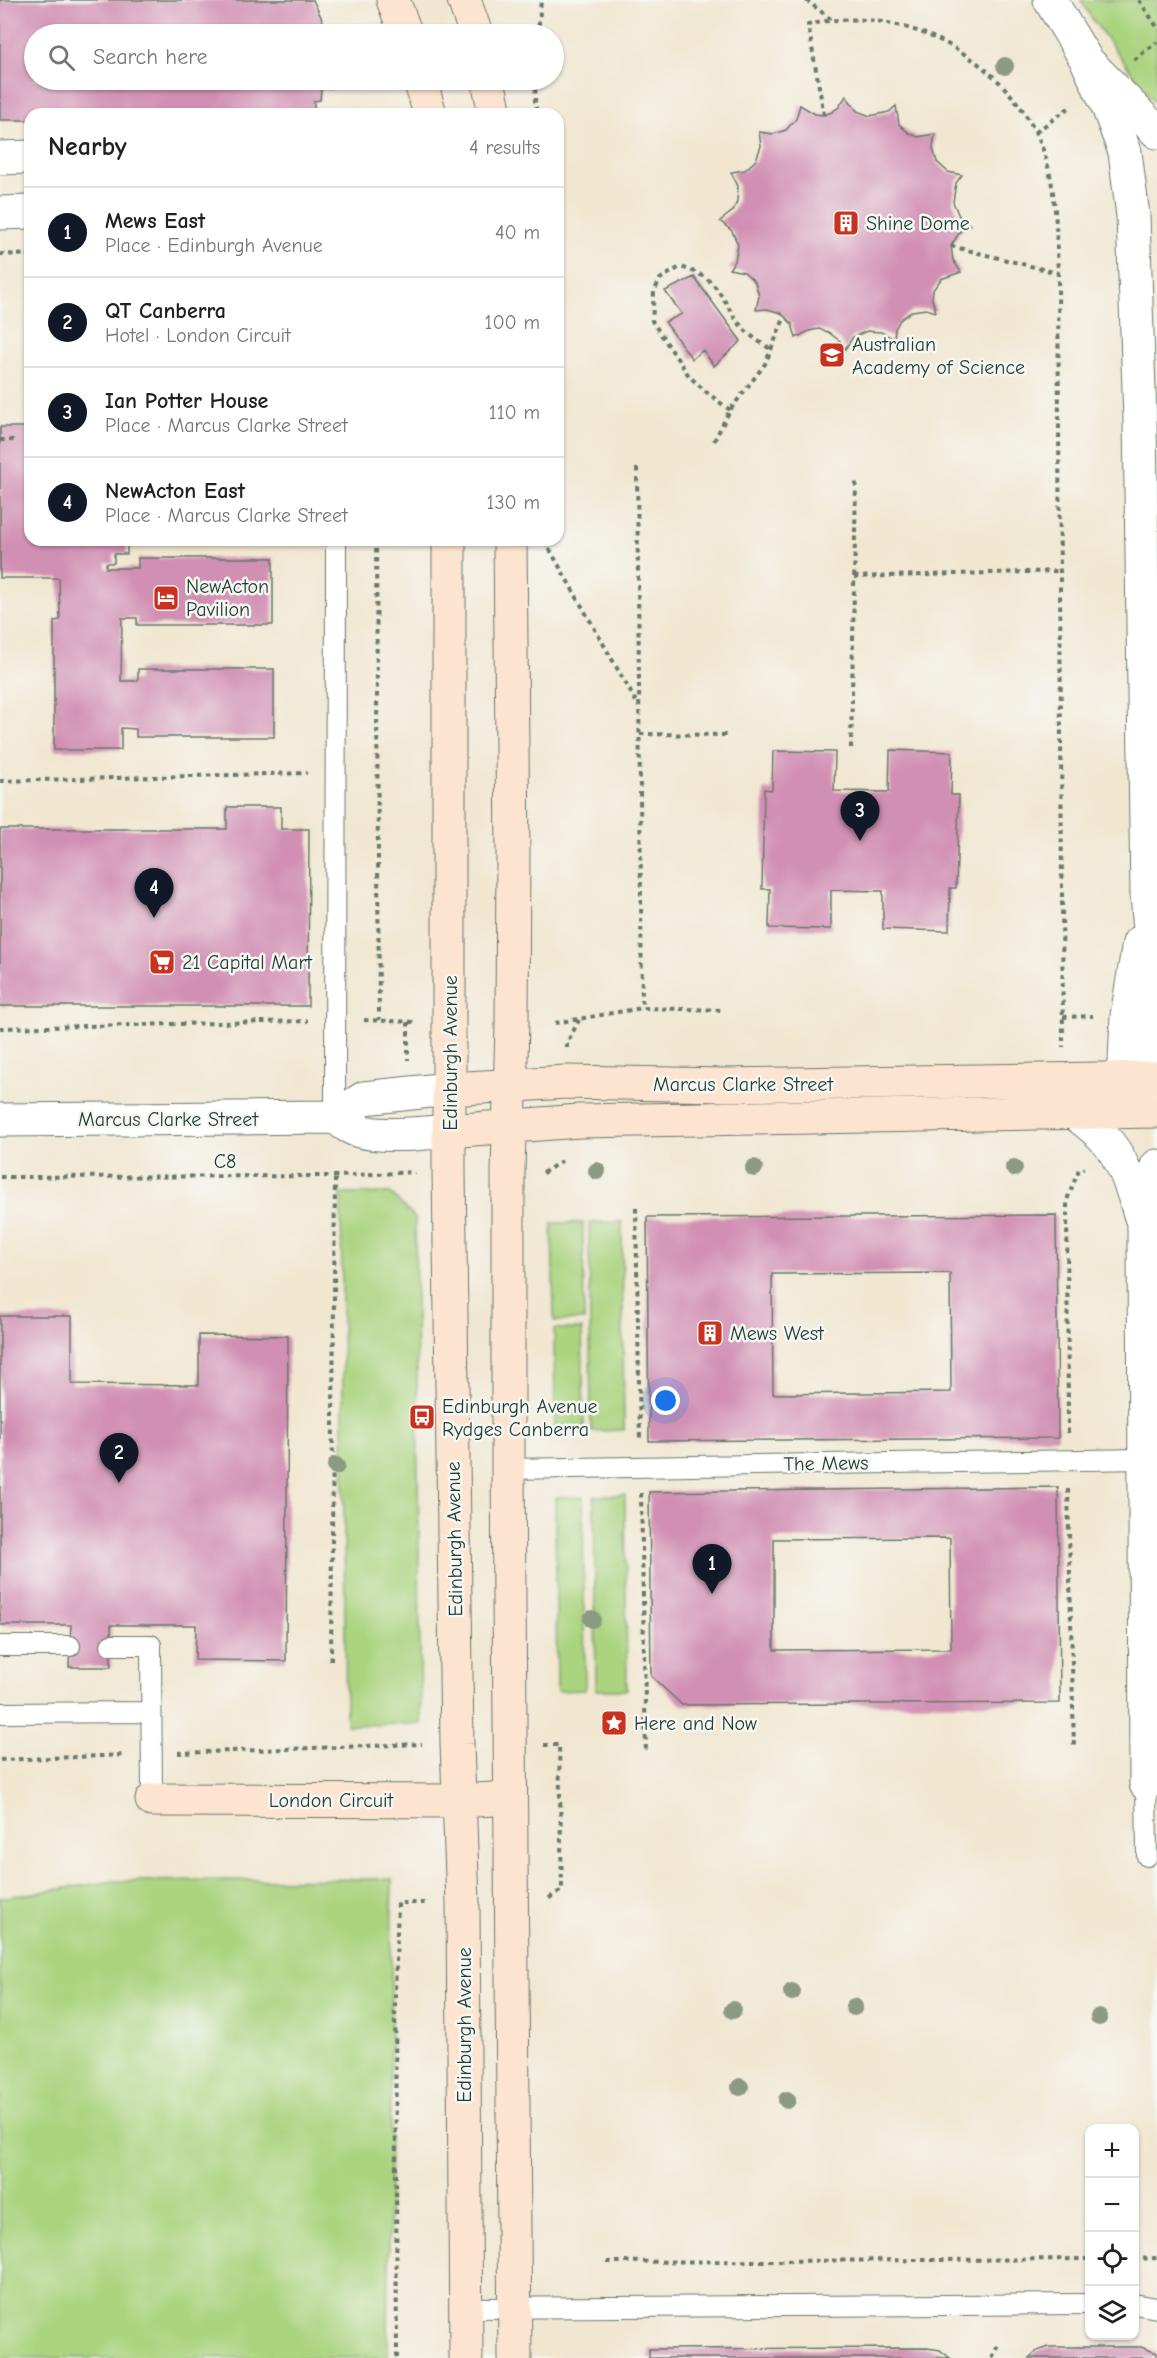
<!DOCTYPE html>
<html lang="en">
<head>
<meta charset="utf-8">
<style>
  :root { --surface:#fff; --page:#f2f2f2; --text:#202124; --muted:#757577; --line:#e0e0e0; --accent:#111827 }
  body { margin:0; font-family:"Comic Neue",sans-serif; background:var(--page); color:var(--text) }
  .controls { position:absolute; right:18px; bottom:18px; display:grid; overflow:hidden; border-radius:12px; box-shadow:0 2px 4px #0004 }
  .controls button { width:54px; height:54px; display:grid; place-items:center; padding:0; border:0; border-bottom:2px solid var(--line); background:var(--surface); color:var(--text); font:30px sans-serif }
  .you { position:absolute; left:666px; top:1401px; width:21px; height:21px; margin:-15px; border:4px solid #fff; border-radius:50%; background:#1a73e8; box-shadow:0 0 0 9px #1a73e833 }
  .badge { display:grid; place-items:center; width:39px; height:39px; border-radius:50%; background:var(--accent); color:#fff; font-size:20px; font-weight:700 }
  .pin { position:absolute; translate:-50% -50px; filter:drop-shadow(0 2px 3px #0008) }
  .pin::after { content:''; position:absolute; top:32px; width:21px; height:18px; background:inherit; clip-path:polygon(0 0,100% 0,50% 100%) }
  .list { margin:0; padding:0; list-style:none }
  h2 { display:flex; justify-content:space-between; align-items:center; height:78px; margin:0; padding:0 24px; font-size:26px }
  h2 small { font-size:20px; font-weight:400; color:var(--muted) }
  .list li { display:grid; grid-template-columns:39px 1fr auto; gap:18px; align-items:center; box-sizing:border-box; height:90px; padding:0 24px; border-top:2px solid var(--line) }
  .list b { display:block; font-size:22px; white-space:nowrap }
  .list p { margin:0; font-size:20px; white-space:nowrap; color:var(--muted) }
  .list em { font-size:20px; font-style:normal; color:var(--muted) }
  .icon { flex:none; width:33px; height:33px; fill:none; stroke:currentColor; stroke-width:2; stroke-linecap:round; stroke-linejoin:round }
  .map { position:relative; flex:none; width:1157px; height:2358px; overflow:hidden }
  .search { position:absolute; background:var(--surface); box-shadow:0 2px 4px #0004; left:24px; top:24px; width:540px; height:66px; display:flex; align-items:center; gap:15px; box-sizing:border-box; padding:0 21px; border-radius:33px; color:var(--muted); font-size:22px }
  .panel { position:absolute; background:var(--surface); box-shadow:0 2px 4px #0004; left:24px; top:108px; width:540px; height:438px; border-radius:18px }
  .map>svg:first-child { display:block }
  .green { fill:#abd480; stroke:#65885a; stroke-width:1.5 }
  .building { fill:#d18fb3; fill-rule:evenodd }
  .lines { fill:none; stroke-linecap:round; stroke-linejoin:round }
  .lane-casing { stroke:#68786b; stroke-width:22 }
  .street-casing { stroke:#68786b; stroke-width:35 }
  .secondary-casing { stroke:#68786b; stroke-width:35 }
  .path { stroke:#68786b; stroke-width:4; stroke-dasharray:4.5 4.5; stroke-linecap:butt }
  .lane { stroke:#fff; stroke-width:20 }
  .street { stroke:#fff; stroke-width:33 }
  .secondary { stroke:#fde4d1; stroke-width:33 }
  .tree { fill:#8d9a83 }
  .labels { text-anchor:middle; stroke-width:5; stroke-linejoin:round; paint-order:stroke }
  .poi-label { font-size:20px; fill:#1f3d34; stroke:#f6f6f2; text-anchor:start }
  .street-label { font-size:20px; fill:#1f3d34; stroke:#f6f6f2 }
</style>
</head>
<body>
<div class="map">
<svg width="1157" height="2358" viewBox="0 0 1157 2358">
  <rect width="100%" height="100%" fill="#f6f6f2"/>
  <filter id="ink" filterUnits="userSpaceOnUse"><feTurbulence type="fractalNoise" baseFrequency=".0167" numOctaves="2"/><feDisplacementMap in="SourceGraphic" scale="12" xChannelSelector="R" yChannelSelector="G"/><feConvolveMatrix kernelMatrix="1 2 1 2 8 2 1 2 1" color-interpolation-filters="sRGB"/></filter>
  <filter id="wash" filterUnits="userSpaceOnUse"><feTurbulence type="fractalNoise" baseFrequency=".008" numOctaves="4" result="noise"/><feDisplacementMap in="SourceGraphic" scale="24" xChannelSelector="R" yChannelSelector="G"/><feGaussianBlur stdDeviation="1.35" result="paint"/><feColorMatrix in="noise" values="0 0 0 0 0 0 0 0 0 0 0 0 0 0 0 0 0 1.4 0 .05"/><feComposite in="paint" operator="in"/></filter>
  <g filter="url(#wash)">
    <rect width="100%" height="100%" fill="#f1e7d1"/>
    <path class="green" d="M 1081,0 L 1157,0 L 1157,106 L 1092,19 Z
      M 390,1193 L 415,1218 L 421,1724 L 346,1725 L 341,1194 Z
      M 622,1222 L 624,1430 L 591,1431 L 589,1223 Z
      M 552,1223 L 583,1223 L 584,1320 L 554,1321 Z
      M 554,1329 L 582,1329 L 584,1428 L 555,1428 Z
      M 625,1495 L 627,1690 L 596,1690 L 594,1496 Z
      M 555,1497 L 583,1497 L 585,1690 L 557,1691 Z
      M 392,1879 L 388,2358 L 0,2358 L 0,1898 L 115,1881 Z"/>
    <g id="blocks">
      <path class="building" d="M 0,0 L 313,0 L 329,34 L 34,34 L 34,80 L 331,80 L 331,88 L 321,89 L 320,100 L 314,101 L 314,114 L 30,114 L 30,120 L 0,120 Z
        M 846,96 L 857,111 L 870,116 L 889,112 L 896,106 L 899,124 L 909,133 L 918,137 L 935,134 L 933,148 L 937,162 L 948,172 L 962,175 L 956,183 L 953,202 L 959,216 L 970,225 L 961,230 L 951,246 L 953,260 L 961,272 L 941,279 L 933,290 L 932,299 L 936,312 L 926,309 L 912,311 L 900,320 L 895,329 L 894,339 L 881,332 L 867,331 L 853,337 L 845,349 L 840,341 L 828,332 L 819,329 L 809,331 L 796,338 L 792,324 L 781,313 L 767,309 L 756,310 L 759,296 L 755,282 L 744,272 L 729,269 L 735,261 L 738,245 L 732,231 L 720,221 L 733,211 L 737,201 L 738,186 L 731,172 L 745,170 L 756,160 L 761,146 L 759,132 L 773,134 L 786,130 L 796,119 L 800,105 L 815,114 L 824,115 L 832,112 L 839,107 Z
        M 694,277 L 741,341 L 714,366 L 703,350 L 692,359 L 665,322 L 682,314 L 665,291 Z
        M 0,427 L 30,427 L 30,540 L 127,540 L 127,554 L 114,554 L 114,563 L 106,563 L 106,568 L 138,568 L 138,558 L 273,558 L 273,625 L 137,625 L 137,618 L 122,618 L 121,681 L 138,681 L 138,669 L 274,669 L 274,737 L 136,737 L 136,729 L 121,728 L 121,750 L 54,750 L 54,621 L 60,620 L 59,578 L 0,578 Z
        M 890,750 L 952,752 L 951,795 L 959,795 L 956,888 L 950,888 L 949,931 L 883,929 L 883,891 L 831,890 L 831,929 L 769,928 L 770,889 L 762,889 L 764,789 L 772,790 L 773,751 L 835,752 L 834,791 L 889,792 Z
        M 227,807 L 281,807 L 281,829 L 309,829 L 308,1006 L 0,1006 L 0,829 L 227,829 Z
        M 1056,1215 L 1058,1438 L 649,1441 L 647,1217 ZM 950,1273 L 951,1392 L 773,1394 L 772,1274 Z
        M 0,1316 L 72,1316 L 72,1384 L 199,1385 L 199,1335 L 288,1336 L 286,1661 L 195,1660 L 196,1625 L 111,1625 L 111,1667 L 69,1667 L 71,1625 L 0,1625 Z
        M 1058,1487 L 1060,1703 L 682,1705 L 651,1676 L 649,1492 ZM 950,1538 L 951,1649 L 774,1650 L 774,1539 Z
        M 1048,2347 L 1141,2347 L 1157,2353 L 1157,2358 L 1029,2358 L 1037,2351 Z
        M 927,2348 L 940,2350 L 950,2358 L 649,2358 L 649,2349 Z"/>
    </g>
  </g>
  <g filter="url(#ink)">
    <use href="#blocks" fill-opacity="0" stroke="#68786b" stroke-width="1.5"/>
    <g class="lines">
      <defs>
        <path id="lane" d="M 335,1117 L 336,540
          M 508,1469 L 1145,1459
          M 111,1645 L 151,1645 L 152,1800
          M 0,1646 L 70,1646
          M 0,1713 L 151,1712
          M 1146,1784 L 1147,1856
          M 1134,2304 L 1157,2308
          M 466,2308 L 1090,2304"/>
        <path id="street" d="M 1050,0 L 1087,61 L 1157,132
          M 1087,61 L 1107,104 L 1125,152 L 1133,216 L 1140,419 L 1147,894 L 1157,1015 L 1154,1106
          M 0,158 L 30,157
          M 0,213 L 30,212
          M 1123,1106 L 1127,1016 L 1139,943
          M 1072,1111 C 1083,1120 1095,1128 1104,1138 C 1126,1161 1133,1194 1143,1223
          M 335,1117 L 364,1098 L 449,1089
          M 0,1120 L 335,1117 C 343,1123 350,1129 360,1131 C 384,1138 424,1133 449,1131
          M 1146,1784 L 1144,1225 L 1157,1166"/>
        <path id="secondary" d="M 393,0 L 406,34
          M 464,0 L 476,34
          M 420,80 L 430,114
          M 488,80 L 495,114
          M 449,540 L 449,1172 L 457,1744 L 463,1903 L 466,2358
          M 510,540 L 513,852 L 512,1023 L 508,1172 L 508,1469 L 515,2358
          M 449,1089 L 566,1082 L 725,1085 L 1157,1078
          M 449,1131 L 579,1121 L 1157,1111
          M 152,1800 L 459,1801 L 510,1798"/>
      </defs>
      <use href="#lane" class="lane-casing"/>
      <use href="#street" class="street-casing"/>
      <use href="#secondary" class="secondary-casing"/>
      <path class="path" d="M 806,0 L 832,20
        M 1139,0 L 1157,27
        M 538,34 L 541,0
        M 1134,60 L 1157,42
        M 536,80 L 535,101 L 537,114
        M 824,115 L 808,25 C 903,0 1016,63 1045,156 C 1057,194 1056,233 1058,273 L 1063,1047
        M 1036,132 L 1070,107
        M 951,246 L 1058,273
        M 0,254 L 30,255
        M 730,410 L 705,391 L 689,376 L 652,321 L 654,292 L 660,279 L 680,267 C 722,278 718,298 742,327 C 750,336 761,343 772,350
        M 0,440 L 15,440
        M 714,441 L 730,410 L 765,364 L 785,316
        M 637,468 L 642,1008
        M 376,540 L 379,1020
        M 545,541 L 639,707
        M 854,577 L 1060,571
        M 640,734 L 727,735
        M 851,748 L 856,480
        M 0,781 L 307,773
        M 1063,1017 L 1093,1016
        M 364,1020 L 416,1022
        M 408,1022 L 408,1060
        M 555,1023 L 642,1008 L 724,1010
        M 0,1028 L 308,1021
        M 567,1048 L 567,1043 L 579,1020
        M 543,1173 L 563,1160
        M 0,1177 L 335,1176 L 415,1172
        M 636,1208 L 640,1441
        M 1068,1433 L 1067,1200 L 1079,1169 L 1084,1169
        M 1068,1489 L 1074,1750
        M 641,1493 L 646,1754
        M 331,1660 L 335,1176
        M 544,1745 L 559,1745 L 562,1890 L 546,1900
        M 178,1753 L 422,1744
        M 0,1760 L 126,1755
        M 1134,2259 L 1157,2258
        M 607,2262 L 1090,2259
        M 397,2358 L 395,1992 L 398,1903 L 428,1903
        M 992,2358 L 998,2345"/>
      <use href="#lane" class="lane"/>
      <use href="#street" class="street"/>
      <use href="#secondary" class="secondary"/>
    </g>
    <g class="tree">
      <circle cx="1005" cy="66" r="9"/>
      <circle cx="754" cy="1168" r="9"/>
      <circle cx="1014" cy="1168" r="9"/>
      <circle cx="597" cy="1171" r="9"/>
      <circle cx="336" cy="1466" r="9"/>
      <circle cx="592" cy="1619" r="9"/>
      <circle cx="792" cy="1992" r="9"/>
      <circle cx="854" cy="2007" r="9"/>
      <circle cx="733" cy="2010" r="9"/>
      <circle cx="1099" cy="2017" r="9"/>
      <circle cx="740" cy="2087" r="9"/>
      <circle cx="787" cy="2100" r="9"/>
    </g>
  </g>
  <defs>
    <symbol id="building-square" viewBox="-11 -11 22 22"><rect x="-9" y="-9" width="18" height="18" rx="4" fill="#c8321e" stroke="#f6f6f2"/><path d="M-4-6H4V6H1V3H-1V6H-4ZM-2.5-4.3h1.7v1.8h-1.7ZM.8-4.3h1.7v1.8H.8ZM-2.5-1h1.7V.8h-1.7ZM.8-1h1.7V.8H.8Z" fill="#fff"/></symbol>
    <symbol id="school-square" viewBox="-11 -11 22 22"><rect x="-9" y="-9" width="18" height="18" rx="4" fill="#c8321e" stroke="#f6f6f2"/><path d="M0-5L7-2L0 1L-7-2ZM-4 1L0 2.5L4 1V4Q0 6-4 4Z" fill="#fff"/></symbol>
    <symbol id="hotel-square" viewBox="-11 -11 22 22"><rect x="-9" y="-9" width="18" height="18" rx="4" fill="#c8321e" stroke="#f6f6f2"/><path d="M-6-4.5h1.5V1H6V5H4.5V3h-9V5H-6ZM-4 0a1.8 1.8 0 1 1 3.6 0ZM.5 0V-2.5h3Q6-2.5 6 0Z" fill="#fff"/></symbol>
    <symbol id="supermarket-square" viewBox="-11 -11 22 22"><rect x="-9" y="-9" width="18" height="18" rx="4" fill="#c8321e" stroke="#f6f6f2"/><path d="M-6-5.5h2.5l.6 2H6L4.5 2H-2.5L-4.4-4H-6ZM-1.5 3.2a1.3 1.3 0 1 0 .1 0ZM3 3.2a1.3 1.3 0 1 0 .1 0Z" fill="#fff"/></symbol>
    <symbol id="bus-square" viewBox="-11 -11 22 22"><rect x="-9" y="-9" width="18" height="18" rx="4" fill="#c8321e" stroke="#f6f6f2"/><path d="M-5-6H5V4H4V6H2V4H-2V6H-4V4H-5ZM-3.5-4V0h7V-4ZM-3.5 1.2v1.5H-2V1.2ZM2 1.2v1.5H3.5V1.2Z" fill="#fff"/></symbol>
    <symbol id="sight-square" viewBox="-11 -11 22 22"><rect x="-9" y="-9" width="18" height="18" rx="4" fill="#c8321e" stroke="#f6f6f2"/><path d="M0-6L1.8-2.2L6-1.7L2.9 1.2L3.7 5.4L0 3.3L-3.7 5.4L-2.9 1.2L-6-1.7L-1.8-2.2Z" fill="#fff"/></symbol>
  </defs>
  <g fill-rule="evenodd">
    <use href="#building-square" x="831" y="208" width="30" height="30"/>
    <use href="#school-square" x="817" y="340" width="30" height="30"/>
    <use href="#hotel-square" x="151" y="583" width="30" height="30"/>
    <use href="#supermarket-square" x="147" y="947" width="30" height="30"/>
    <use href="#building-square" x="695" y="1318" width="30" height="30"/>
    <use href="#bus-square" x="407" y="1402" width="30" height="30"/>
    <use href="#sight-square" x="599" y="1708" width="30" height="30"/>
  </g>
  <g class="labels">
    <g class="poi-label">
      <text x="866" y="230">Shine Dome</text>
      <text x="852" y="351">Australian<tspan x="852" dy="23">Academy of Science</tspan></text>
      <text x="186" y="593">NewActon<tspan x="186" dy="23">Pavilion</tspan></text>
      <text x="182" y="969">21 Capital Mart</text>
      <text x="730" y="1340">Mews West</text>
      <text x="442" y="1413">Edinburgh Avenue<tspan x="442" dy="23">Rydges Canberra</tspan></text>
      <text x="634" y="1730">Here and Now</text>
    </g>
    <g class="street-label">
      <text transform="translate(450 1053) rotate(-90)" y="7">Edinburgh Avenue</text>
      <text x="743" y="1091">Marcus Clarke Street</text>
      <text x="168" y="1126">Marcus Clarke Street</text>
      <text x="225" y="1168">C8</text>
      <text transform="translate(826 1463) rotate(-1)" y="7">The Mews</text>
      <text transform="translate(454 1539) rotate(-91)" y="7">Edinburgh Avenue</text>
      <text x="331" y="1807">London Circuit</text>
      <text transform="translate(464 2025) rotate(-90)" y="7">Edinburgh Avenue</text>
    </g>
  </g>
</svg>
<div class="controls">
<button>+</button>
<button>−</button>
<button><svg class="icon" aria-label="locate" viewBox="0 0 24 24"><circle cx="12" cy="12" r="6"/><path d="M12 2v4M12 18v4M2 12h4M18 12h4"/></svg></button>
<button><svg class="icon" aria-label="layers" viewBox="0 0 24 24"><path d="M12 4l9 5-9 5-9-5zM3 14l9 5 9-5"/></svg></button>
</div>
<div class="you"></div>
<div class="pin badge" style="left:712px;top:1594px">1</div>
<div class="pin badge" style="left:119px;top:1483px">2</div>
<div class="pin badge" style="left:860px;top:841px">3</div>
<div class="pin badge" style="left:154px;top:918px">4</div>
<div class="search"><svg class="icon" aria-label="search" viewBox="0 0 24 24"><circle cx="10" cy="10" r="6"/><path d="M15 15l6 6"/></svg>Search here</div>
<section class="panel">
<h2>Nearby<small>4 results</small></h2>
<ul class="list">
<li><span class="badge">1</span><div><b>Mews East</b><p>Place · Edinburgh Avenue</p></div><em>40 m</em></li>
<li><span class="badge">2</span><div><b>QT Canberra</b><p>Hotel · London Circuit</p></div><em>100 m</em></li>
<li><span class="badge">3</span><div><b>Ian Potter House</b><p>Place · Marcus Clarke Street</p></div><em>110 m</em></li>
<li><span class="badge">4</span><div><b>NewActon East</b><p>Place · Marcus Clarke Street</p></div><em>130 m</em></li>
</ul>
</section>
</div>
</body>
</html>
